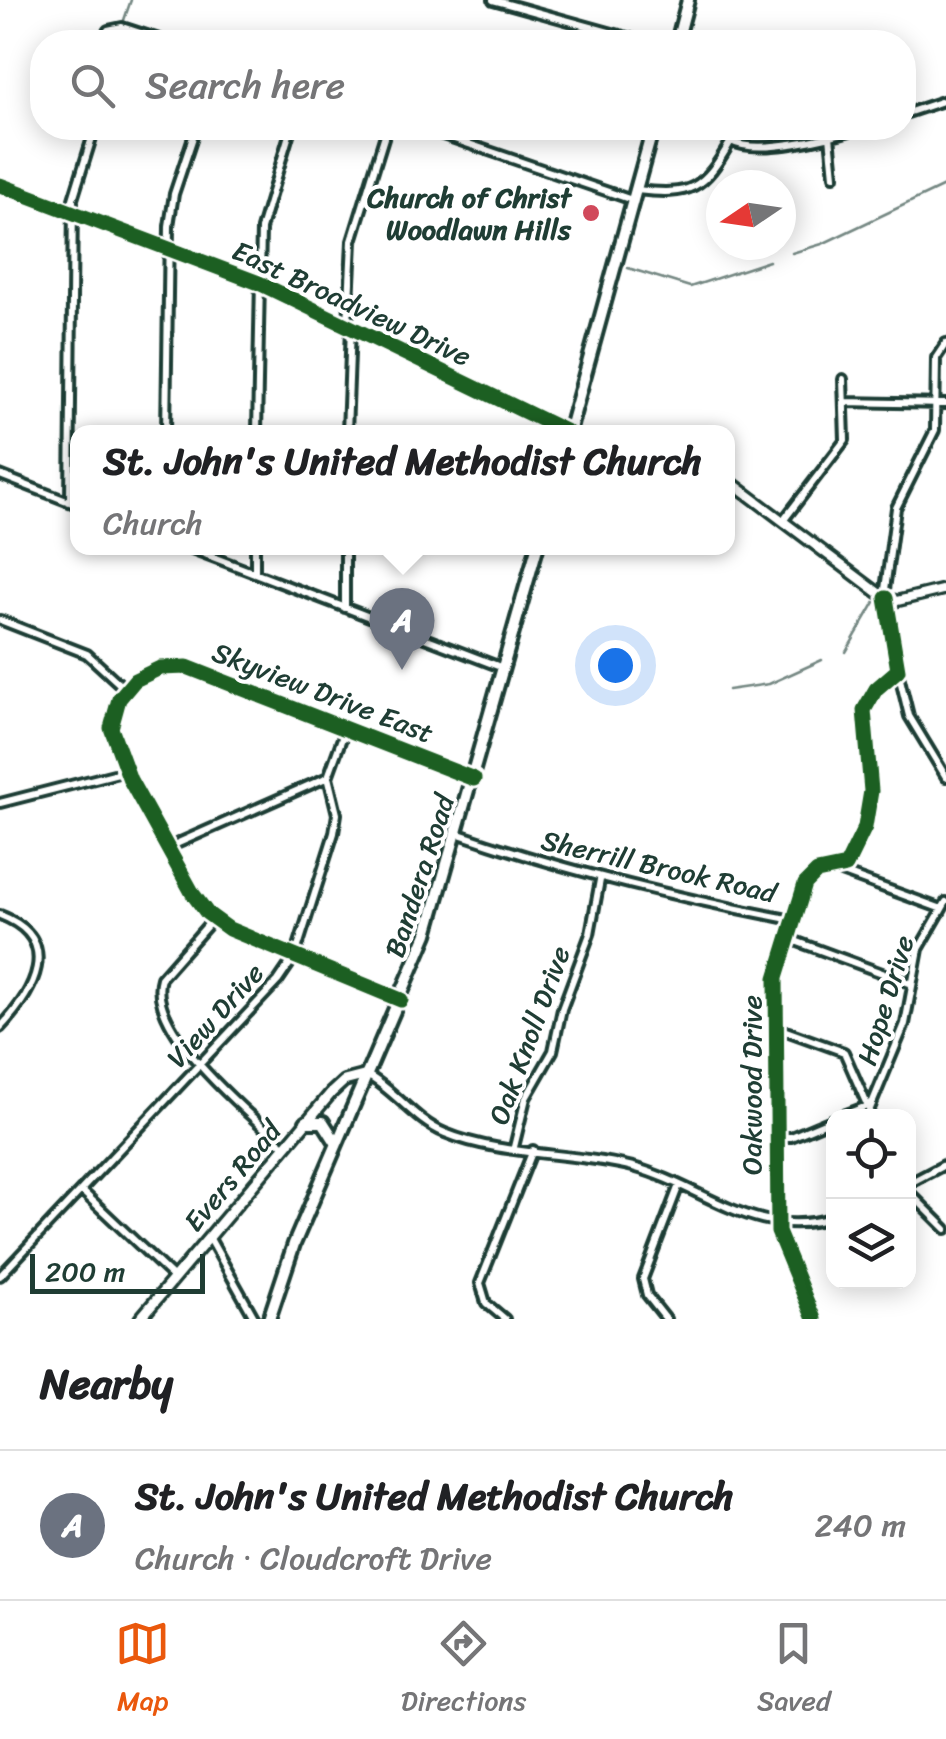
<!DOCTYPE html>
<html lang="en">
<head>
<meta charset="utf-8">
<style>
  :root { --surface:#fff; --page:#f2f2f2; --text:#202124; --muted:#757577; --line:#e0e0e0; --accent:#ea580c }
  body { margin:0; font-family:Sriracha,sans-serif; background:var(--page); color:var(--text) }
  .controls { position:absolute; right:30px; bottom:30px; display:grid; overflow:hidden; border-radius:20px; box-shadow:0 5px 25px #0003 }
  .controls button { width:90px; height:90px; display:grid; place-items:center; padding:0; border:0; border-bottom:2px solid var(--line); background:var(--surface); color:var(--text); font:50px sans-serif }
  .compass { position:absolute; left:706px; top:170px; width:90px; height:90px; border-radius:50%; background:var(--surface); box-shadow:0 5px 25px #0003; rotate:257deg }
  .scale { position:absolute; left:30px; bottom:25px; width:175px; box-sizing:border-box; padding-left:10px; border:5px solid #1f3d34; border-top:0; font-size:28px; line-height:35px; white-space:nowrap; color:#1f3d34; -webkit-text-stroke:8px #fff; paint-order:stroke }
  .you { position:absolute; left:615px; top:665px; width:35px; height:35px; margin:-25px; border:8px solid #fff; border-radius:50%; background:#1a73e8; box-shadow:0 0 0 15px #1a73e833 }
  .badge { display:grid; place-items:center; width:65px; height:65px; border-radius:50%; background:var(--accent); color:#fff; font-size:32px; font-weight:700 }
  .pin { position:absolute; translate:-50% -82px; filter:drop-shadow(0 2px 5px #0008) }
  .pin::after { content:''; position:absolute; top:52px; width:35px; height:30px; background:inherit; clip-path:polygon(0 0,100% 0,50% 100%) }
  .popup { position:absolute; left:70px; top:425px; width:665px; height:130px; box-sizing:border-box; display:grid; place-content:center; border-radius:20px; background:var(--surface); filter:drop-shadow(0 2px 8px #0005); font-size:32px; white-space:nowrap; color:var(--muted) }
  .popup b { font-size:38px; color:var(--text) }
  .popup::after { content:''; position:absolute; left:50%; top:100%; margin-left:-20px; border:20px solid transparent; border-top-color:var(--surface) }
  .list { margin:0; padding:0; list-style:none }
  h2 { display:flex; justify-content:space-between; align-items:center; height:130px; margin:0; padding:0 40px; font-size:42px }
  h2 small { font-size:32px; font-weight:400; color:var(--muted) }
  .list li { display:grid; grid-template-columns:65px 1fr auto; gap:30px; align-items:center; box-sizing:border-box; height:150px; padding:0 40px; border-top:2px solid var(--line) }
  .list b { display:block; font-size:38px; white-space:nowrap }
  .list p { margin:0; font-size:32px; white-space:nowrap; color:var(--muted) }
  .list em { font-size:32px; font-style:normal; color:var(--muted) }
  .icon { flex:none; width:55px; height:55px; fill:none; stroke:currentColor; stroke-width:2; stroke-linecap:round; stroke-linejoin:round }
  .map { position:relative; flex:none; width:946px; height:1319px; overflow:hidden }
  .search { position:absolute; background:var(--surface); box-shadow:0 5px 25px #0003; left:30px; right:30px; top:30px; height:110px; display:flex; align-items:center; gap:25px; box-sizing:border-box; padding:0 35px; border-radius:40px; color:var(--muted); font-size:38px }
  .sheet { height:280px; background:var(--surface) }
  nav { display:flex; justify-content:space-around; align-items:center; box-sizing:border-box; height:140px; border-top:2px solid var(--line); background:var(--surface); font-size:28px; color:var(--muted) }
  nav a { display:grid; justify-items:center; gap:5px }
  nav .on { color:var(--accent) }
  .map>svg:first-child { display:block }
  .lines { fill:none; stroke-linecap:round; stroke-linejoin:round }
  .stream { stroke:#758883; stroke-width:2.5 }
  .minor-casing { stroke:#1f3d34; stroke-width:14 }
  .tertiary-casing { stroke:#1f3d34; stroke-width:15 }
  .secondary-casing { stroke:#1f3d34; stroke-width:16 }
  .primary-casing { stroke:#1f3d34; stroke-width:18 }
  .minor { stroke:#fff; stroke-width:6 }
  .tertiary { stroke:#fff; stroke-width:8 }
  .secondary { stroke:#fff; stroke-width:9 }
  .primary { stroke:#fff; stroke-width:10 }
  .cycleway-casing { stroke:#fff; stroke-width:21 }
  .cycleway { stroke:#1b5e20; stroke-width:15 }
  .poi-dot { fill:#d1495b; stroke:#fff; stroke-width:4 }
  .labels { text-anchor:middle; stroke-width:8; stroke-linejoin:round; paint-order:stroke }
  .poi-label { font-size:28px; font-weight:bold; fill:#1f3d34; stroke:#fff; text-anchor:end }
  .street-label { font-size:28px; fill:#1f3d34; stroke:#fff }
</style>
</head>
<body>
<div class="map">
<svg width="946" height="1319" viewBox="0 0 946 1319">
  <rect width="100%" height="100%" fill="#fff"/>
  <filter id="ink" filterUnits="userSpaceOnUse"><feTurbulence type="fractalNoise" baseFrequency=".01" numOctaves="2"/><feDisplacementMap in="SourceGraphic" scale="20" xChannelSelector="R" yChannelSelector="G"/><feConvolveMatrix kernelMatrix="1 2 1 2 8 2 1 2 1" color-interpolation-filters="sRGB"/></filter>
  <g filter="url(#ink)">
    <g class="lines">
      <path class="stream" d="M 123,23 L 131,0
        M 792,253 L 822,244 L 946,185
        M 628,268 L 690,287 L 769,261
        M 846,652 L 875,602
        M 728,690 L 769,684 L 822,660"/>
      <defs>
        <path id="minor" d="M 493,0 L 645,42
          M 101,42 L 108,30 L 122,27 L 168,42
          M 904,114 L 946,100
          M 422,128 L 632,200
          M 726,128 L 731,141
          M 830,136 L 834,176
          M 731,141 C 757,156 831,137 860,128
          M 636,190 C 692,196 703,190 731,141
          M 348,324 L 352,241 L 387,128
          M 844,402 L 946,404
          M 166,432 L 169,226 L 174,194 L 196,128
          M 257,432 L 261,229 L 291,128
          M 347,432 L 351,327
          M 0,475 L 77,505
          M 70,502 L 73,199 L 95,128
          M 783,521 L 845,440 L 843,379
          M 189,548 L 503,668
          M 255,573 L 255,548
          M 884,597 L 896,508 L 935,430 L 936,358 L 946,343
          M 345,608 L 345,548
          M 0,620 L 87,654 L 125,689
          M 898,671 L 909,716 L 946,777
          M 0,803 L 126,771
          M 459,834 C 569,872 678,898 793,920
          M 167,848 L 328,777
          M 835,870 L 942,909
          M 0,915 C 65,940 33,993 0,1028
          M 213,919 L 161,978 C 145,1030 251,1115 285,1147
          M 787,938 L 912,984
          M 399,998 L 229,929 L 207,913 L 193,894 L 130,780 L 111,728 L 119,699 L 135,680 L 160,668 L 187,667 L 472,778
          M 775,1027 L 844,1052 L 872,1116
          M 367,1075 C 396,1091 414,1120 445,1133 C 500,1156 574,1152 633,1167 C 703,1186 757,1242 834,1217
          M 869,1111 L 905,1024 L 919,949 L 946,902
          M 841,1116 L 867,1106
          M 777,1137 L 791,1137 L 834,1119
          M 514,1147 L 526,1098 L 553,1051 L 562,1009 L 590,934 L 600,880
          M 908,1184 L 946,1164
          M 81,1190 L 174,1278
          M 908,1191 L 946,1229
          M 209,1237 L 255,1319
          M 0,1276 L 278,981 L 295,956 L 334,833 L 337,814 L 328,777 L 346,727
          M 505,1319 L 486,1303 L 480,1283 L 533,1150
          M 666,1319 L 647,1295 L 643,1279 L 679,1185
          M 814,1319 L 778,1232 L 776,978 L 805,884 L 817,872 L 846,866 L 865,827 L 871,791 L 864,710 L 876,689 L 898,670 L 886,598"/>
        <path id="tertiary" d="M 0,185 L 259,283 L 567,432
          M 727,479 L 884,597 L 897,601 L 946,589"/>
        <path id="secondary" d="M 140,1319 L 331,1093 L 344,1081 L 367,1075"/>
        <path id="primary" d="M 677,42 L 688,0
          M 569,432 L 653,128
          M 306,1122 L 323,1122 L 337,1144
          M 269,1319 L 294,1244 L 427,934 L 537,548"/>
      </defs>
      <use href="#minor" class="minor-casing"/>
      <use href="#tertiary" class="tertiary-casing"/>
      <use href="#secondary" class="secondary-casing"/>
      <use href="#primary" class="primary-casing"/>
      <use href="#minor" class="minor"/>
      <use href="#tertiary" class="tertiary"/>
      <use href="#secondary" class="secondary"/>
      <use href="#primary" class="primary"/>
      <defs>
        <path id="cycleway" d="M 0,185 L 259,283 L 567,432
          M 401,1000 L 229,929 L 207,913 L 193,894 L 130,780 L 111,728 L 119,699 L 135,680 L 160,668 L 187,667 L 474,779
          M 814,1319 L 778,1232 L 776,978 L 805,884 L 817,872 L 846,866 L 865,827 L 871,791 L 864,710 L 876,689 L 898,670 L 886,598"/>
      </defs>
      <use href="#cycleway" class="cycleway-casing"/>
      <use href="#cycleway" class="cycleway"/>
    </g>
  </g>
  <circle class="poi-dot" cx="591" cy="213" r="10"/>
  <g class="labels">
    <g class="poi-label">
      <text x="571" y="207">Church of Christ<tspan x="571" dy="32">Woodlawn Hills</tspan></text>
    </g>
    <g class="street-label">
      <text transform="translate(352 303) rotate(25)" y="10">East Broadview Drive</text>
      <text transform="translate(323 692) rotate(21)" y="10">Skyview Drive East</text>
      <text transform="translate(659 866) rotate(13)" y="10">Sherrill Brook Road</text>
      <text transform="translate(419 876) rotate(-72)" y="10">Bandera Road</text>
      <text transform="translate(885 1000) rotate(-73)" y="10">Hope Drive</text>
      <text transform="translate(215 1015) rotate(-48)" y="10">View Drive</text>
      <text transform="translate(529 1035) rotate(-70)" y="10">Oak Knoll Drive</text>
      <text transform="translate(751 1085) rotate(-90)" y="10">Oakwood Drive</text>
      <text transform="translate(232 1176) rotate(-50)" y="10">Evers Road</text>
    </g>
  </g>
</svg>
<div class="controls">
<button><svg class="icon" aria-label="locate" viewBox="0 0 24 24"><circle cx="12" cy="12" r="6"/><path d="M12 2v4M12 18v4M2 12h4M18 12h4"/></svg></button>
<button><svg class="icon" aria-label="layers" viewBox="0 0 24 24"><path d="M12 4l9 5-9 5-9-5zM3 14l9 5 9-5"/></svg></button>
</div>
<svg class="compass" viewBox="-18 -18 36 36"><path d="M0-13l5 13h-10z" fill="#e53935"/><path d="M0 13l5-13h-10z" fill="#757577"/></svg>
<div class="scale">200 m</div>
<div class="you"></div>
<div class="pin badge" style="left:402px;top:670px;background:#6b7280">A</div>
<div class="popup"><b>St. John's United Methodist Church</b>Church</div>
<div class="search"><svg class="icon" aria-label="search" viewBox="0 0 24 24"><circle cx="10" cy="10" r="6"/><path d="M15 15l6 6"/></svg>Search here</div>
</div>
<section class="sheet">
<h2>Nearby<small></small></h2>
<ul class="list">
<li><span class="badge" style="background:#6b7280">A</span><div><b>St. John's United Methodist Church</b><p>Church · Cloudcroft Drive</p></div><em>240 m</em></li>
</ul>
</section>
<nav>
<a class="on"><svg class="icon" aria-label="map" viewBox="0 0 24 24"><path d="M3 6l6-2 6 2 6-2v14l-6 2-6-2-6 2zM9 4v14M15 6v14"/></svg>Map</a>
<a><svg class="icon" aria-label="directions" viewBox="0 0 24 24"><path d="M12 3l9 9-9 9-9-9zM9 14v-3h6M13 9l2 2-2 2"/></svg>Directions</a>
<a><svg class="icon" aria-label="saved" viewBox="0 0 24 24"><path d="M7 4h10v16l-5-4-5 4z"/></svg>Saved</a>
</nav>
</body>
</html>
